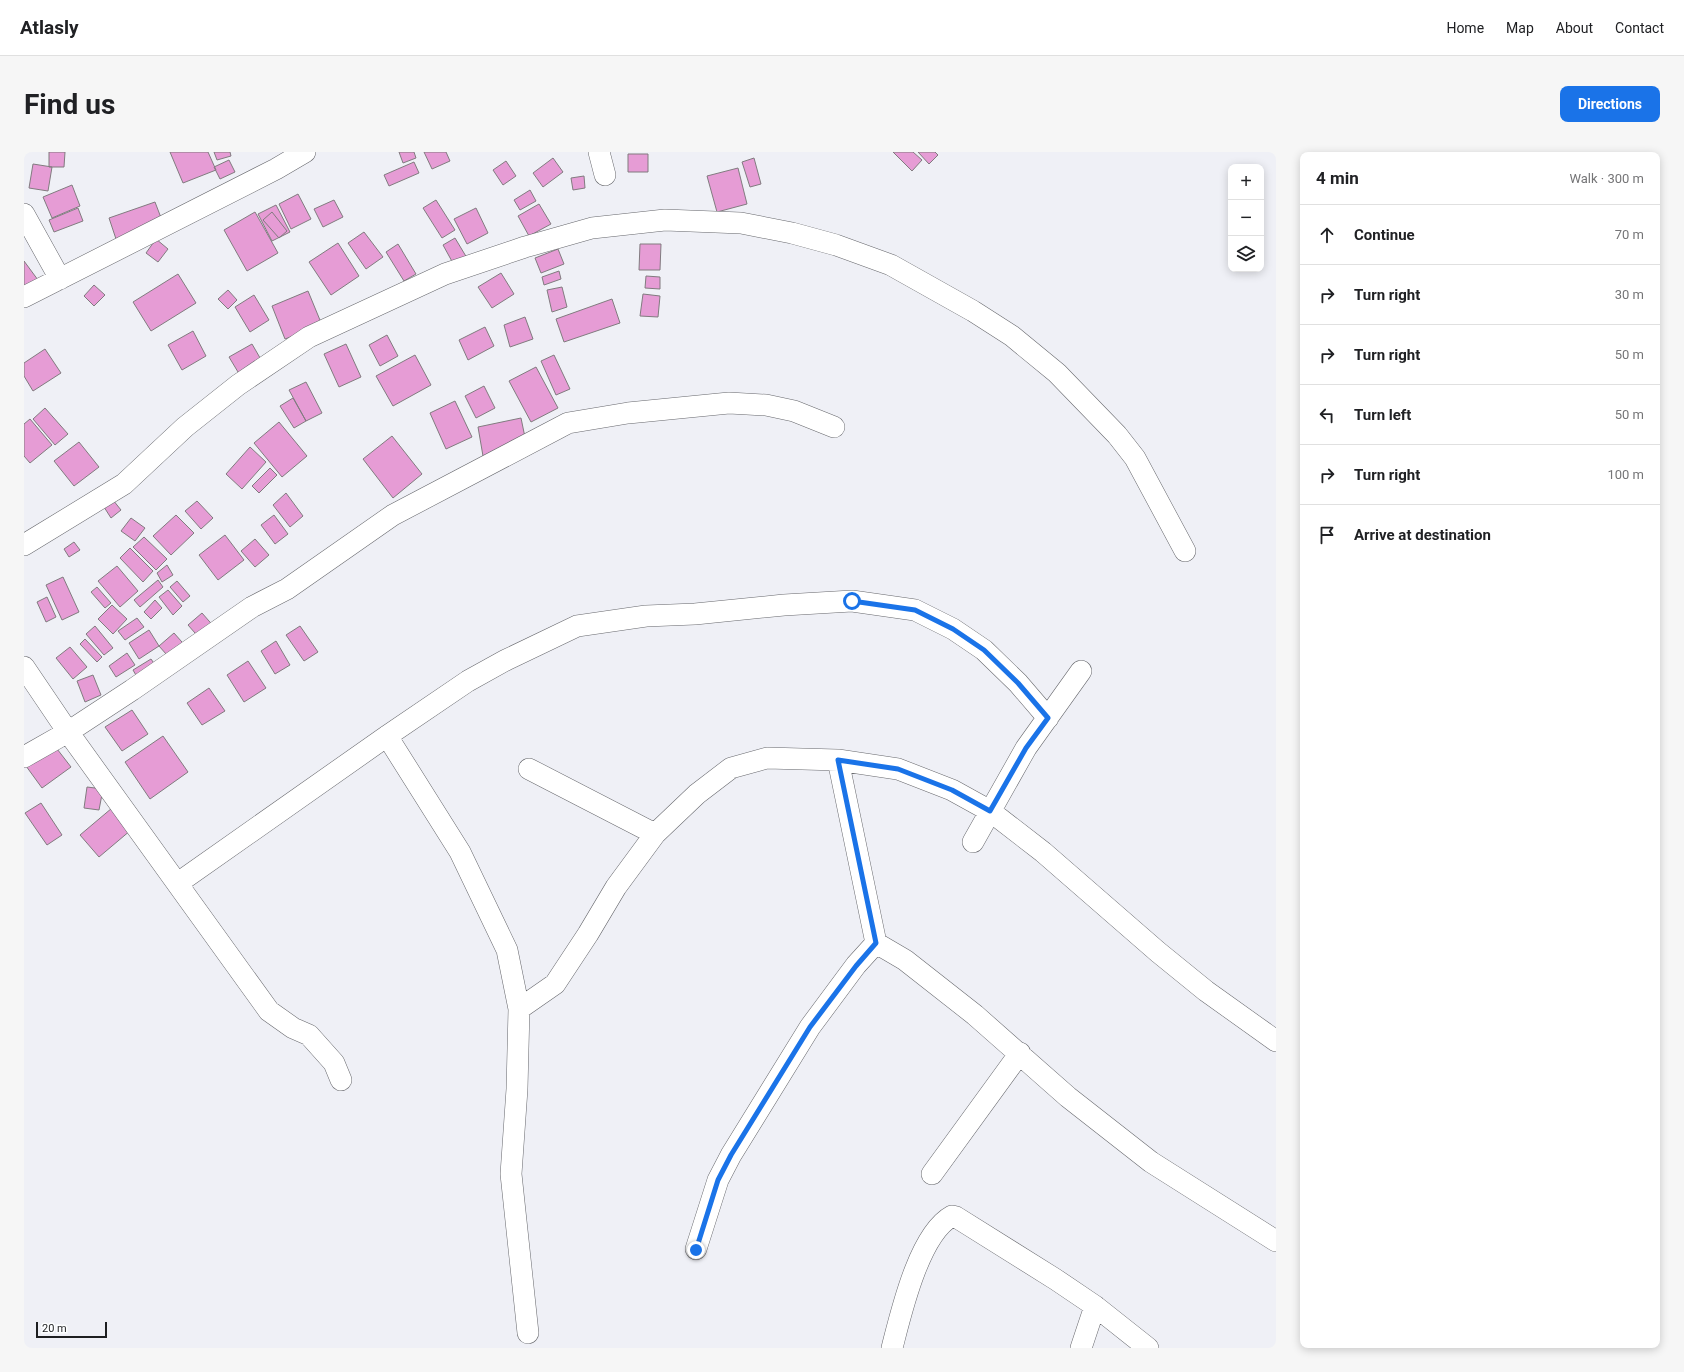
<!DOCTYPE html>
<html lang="en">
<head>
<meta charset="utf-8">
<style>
  :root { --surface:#fff; --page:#f6f6f6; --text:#202124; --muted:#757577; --line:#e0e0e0; --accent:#1a73e8 }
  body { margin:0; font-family:Roboto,sans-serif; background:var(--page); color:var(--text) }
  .controls { position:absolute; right:12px; top:12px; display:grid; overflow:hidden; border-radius:8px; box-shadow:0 2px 10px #0003 }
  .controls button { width:36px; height:36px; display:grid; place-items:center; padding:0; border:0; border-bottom:1px solid var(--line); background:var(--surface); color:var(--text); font:20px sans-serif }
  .scale { position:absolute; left:12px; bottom:10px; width:71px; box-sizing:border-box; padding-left:4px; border:2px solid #1e1f21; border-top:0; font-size:11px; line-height:14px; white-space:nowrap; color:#1e1f21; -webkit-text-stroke:3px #fdfeff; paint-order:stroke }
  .stop { position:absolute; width:12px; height:12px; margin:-9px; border:3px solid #1a73e8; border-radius:50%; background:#fff }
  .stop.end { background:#1a73e8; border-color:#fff; box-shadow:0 1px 4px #0008 }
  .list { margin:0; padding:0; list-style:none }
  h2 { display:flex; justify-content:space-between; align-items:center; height:52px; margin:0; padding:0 16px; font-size:17px }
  h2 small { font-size:13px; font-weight:400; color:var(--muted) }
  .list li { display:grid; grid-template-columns:26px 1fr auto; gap:12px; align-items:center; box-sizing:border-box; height:60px; padding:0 16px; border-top:1px solid var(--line) }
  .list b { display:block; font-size:15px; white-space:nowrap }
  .list em { font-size:13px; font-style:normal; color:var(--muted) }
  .icon { flex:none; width:22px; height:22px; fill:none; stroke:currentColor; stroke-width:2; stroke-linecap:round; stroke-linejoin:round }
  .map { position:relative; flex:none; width:1252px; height:1196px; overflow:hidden; border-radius:8px }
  header { display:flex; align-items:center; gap:24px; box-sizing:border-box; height:56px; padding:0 20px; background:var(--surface); border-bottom:1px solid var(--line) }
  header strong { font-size:19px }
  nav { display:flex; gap:22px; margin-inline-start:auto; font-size:14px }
  .intro { display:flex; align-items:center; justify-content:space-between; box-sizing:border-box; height:96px; padding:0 24px }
  h1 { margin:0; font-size:28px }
  .button { padding:10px 18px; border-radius:8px; background:var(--accent); color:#fff; font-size:14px; font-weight:700 }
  main { display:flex; gap:24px; padding:0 24px }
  aside { flex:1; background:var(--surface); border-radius:8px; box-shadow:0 2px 10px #0003 }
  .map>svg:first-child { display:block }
  .building { fill:#e69cd5; stroke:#817b7f }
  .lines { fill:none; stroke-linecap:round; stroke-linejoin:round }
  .minor-casing { stroke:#67686d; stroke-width:22 }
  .minor { stroke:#fff; stroke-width:21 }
  .route { stroke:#1a73e8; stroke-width:5 }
</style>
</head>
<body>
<header>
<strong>Atlasly</strong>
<nav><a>Home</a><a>Map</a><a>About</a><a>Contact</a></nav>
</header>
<div class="intro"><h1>Find us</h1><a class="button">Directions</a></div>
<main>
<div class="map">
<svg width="1252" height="1196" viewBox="0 0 1252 1196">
  <rect width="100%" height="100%" fill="#eff0f6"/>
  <path class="building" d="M 25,0 L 41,0 L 40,15 L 25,15 Z
    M 146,0 L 184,0 L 192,18 L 159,31 Z
    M 190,0 L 206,0 L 207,4 L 193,8 Z
    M 375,0 L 390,0 L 392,6 L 379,11 Z
    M 400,0 L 422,0 L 426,9 L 408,17 Z
    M 869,0 L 889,0 L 898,8 L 888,19 Z
    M 894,0 L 911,0 L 914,3 L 905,12 Z
    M 604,2 L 624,2 L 624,20 L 604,20 Z
    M 529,6 L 539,20 L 519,35 L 509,21 Z
    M 730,6 L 737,32 L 726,35 L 718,10 Z
    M 205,8 L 211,20 L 196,27 L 190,15 Z
    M 482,9 L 492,24 L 479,33 L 469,18 Z
    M 390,10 L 395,21 L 365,34 L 360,23 Z
    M 9,12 L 28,15 L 24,39 L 5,36 Z
    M 714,16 L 723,52 L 693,60 L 683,24 Z
    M 560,24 L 561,36 L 549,38 L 547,26 Z
    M 48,33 L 56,54 L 28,66 L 19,45 Z
    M 506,38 L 512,49 L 496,58 L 490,48 Z
    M 274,42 L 287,67 L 267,77 L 255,52 Z
    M 310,48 L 319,65 L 299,75 L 290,57 Z
    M 412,48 L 431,78 L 418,86 L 399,56 Z
    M 131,50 L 139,71 L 92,87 L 85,66 Z
    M 515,52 L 527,72 L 505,84 L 494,64 Z
    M 252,53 L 266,80 L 248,89 L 234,62 Z
    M 54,56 L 59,69 L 30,80 L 25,68 Z
    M 452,56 L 464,81 L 443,92 L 430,67 Z
    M 231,60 L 254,101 L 223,119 L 200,78 Z
    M 248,60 L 263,79 L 255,86 L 239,68 Z
    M 340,80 L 359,105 L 342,117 L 324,91 Z
    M 431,86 L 443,106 L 430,113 L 419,93 Z
    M 132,87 L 144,97 L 134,110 L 122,101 Z
    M 314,91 L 335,124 L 307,143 L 285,110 Z
    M 374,92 L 392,122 L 380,129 L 362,100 Z
    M 616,92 L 637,92 L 636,118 L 615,118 Z
    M 534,97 L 540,112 L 517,121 L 511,106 Z
    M 0,109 L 14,128 L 0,139 Z
    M 535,119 L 537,127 L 520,133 L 518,125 Z
    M 477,121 L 490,142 L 468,156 L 454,135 Z
    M 154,122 L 172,151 L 127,179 L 109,150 Z
    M 622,124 L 636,125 L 636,137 L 621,136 Z
    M 70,133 L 81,143 L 70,154 L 60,144 Z
    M 538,135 L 543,155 L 528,160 L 523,138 Z
    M 204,138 L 213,148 L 204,157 L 194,147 Z
    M 284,139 L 298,173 L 261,187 L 248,154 Z
    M 619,142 L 636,144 L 634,165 L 616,164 Z
    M 230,143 L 245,168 L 226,180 L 211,155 Z
    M 588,147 L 596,171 L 540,190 L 532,167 Z
    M 501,165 L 509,187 L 486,195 L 480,173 Z
    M 461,175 L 470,194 L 444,208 L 435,188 Z
    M 169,179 L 182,204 L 158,218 L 144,193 Z
    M 363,183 L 374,204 L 356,214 L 345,193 Z
    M 228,192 L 239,211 L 217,225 L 205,205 Z
    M 322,192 L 337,225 L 315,235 L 300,202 Z
    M 21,197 L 37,221 L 9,239 L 0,224 L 0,211 Z
    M 391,203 L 407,233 L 369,254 L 352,224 Z
    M 530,203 L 546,237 L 532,243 L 517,209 Z
    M 512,215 L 534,256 L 507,270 L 485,229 Z
    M 282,230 L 298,261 L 282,269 L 265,238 Z
    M 460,234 L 471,256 L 452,266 L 441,244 Z
    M 269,246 L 282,269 L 270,276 L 256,254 Z
    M 431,249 L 448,285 L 422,297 L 406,261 Z
    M 21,256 L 44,282 L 31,293 L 9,267 Z
    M 497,266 L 503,295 L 459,304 L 454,275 Z
    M 6,267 L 28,293 L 6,311 L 0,304 L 0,272 Z
    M 255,270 L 283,304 L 258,325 L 230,291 Z
    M 368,284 L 398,322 L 369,346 L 339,307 Z
    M 55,290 L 75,315 L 50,334 L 30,309 Z
    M 226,295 L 242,310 L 218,337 L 202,322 Z
    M 246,316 L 253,323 L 235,341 L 228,334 Z
    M 262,341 L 279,364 L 266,375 L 249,353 Z
    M 89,348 L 97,358 L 87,366 L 80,355 Z
    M 173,349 L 189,366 L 177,377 L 161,359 Z
    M 152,363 L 170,381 L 147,403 L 129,384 Z
    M 250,363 L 264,382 L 251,392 L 237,373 Z
    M 107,366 L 121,376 L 111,389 L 97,379 Z
    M 201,383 L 220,408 L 194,428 L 175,403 Z
    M 120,385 L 143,407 L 132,418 L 109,395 Z
    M 231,387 L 245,403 L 231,415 L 217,399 Z
    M 50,390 L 56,398 L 45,405 L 40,397 Z
    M 106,396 L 129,419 L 119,430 L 96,406 Z
    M 143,413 L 149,423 L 138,430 L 133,421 Z
    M 93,414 L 114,439 L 96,455 L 74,429 Z
    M 39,425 L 55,460 L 38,468 L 22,433 Z
    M 134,428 L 139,435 L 116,455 L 110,448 Z
    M 153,429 L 166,444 L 159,450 L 146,435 Z
    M 73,435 L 87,451 L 81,456 L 67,440 Z
    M 144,438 L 158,454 L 149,463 L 135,445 Z
    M 23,445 L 32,465 L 22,470 L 13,450 Z
    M 131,448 L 138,456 L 127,467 L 120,460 Z
    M 88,453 L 103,467 L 89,482 L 74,467 Z
    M 178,461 L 199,485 L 185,497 L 164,473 Z
    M 113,466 L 120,475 L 101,488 L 94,479 Z
    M 71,474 L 89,496 L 80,503 L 62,482 Z
    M 276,474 L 294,500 L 280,509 L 262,483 Z
    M 125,478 L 135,494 L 115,507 L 105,491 Z
    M 150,481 L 165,498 L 150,511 L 135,494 Z
    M 61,487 L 78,505 L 73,510 L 56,492 Z
    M 252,489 L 266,513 L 251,522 L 237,499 Z
    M 46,495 L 63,515 L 49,527 L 32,506 Z
    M 103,501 L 111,513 L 92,525 L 85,514 Z
    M 127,507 L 136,520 L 117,532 L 109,518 Z
    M 224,509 L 242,536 L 220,550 L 203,523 Z
    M 69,523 L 77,543 L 61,550 L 53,529 Z
    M 185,536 L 201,559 L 178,573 L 163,551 Z
    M 108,558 L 124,582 L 98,599 L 81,575 Z
    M 139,584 L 164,620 L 126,647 L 101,610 Z
    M 30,593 L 47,615 L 18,636 L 2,614 Z
    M 63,635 L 79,637 L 75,658 L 60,656 Z
    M 17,651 L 38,683 L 23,693 L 1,661 Z
    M 88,656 L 107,678 L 75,705 L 56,683 Z"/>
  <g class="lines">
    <defs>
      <path id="minor" d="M 575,0 L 581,23
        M 0,62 L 36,127
        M 0,145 L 252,17 L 281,0
        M 0,393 L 100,332 L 161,275 L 214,233 L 285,185 L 421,122 L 501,95 L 568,76 L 641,68 L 717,71 L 768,81 L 812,93 L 867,113 L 949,159 L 988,184 L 1033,221 L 1093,283 L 1111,306 L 1161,399
        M 0,515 L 44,580 L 245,859 L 269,876 L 285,883 L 310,911 L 317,928
        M 363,584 L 436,700 L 483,798 L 495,857 L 493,937 L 487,1022 L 504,1181
        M 0,605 L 44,580 L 108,538 L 228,455 L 263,437 L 369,363 L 544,271 L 604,261 L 705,251 L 742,253 L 770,259 L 810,275
        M 814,608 L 852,791
        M 505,617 L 631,682
        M 949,690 L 1002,596 L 1057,519
        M 154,731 L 363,584 L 444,529 L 482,508 L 553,474 L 622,464 L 671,462 L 760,453 L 828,449 L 891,458 L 929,477 L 960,498 L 994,531 L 1024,566
        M 495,857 L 531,832 L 564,782 L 592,735 L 631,682 L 673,642 L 707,616 L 743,606 L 814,608 L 874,617 L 928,638 L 966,659 L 1019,700 L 1134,800 L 1182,839 L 1252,889
        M 908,1022 L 996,901
        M 672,1097 L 694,1028 L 707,1003 L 786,875 L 832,813 L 852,791 L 881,808 L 951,863 L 1044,945 L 1127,1010 L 1252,1089
        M 868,1196 C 877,1161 895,1082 928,1064 L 932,1065 L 1031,1127 L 1071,1154 L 1124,1196
        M 1057,1196 L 1071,1154"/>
    </defs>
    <use href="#minor" class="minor-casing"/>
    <use href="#minor" class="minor"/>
  </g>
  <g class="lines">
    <path class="route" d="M 672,1098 L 694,1028 L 707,1003 L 786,875 L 832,814 L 852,791 L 814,608 L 874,617 L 928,638 L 966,659 L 1002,596 L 1024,566 L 994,531 L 960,498 L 929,477 L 891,458 L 828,449"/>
  </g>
</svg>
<div class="controls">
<button>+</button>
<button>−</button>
<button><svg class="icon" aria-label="layers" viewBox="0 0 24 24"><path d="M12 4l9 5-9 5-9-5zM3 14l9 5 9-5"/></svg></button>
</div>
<div class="scale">20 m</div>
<div class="stop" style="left:828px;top:449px"></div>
<div class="stop end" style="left:672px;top:1098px"></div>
</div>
<aside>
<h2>4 min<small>Walk · 300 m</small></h2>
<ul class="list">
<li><svg class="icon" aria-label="ahead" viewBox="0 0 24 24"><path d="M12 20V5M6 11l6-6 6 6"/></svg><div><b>Continue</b></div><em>70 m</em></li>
<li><svg class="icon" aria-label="right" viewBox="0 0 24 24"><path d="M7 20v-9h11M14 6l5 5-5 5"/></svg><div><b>Turn right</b></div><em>30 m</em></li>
<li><svg class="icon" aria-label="right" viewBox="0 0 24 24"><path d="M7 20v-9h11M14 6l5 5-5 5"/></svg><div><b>Turn right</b></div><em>50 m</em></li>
<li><svg class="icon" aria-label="left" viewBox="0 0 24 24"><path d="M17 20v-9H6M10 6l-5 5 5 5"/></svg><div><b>Turn left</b></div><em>50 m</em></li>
<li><svg class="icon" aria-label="right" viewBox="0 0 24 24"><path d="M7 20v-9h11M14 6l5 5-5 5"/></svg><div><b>Turn right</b></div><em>100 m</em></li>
<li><svg class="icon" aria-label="arrive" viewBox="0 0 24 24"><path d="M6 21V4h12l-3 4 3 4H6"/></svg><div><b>Arrive at destination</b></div></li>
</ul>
</aside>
</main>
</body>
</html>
